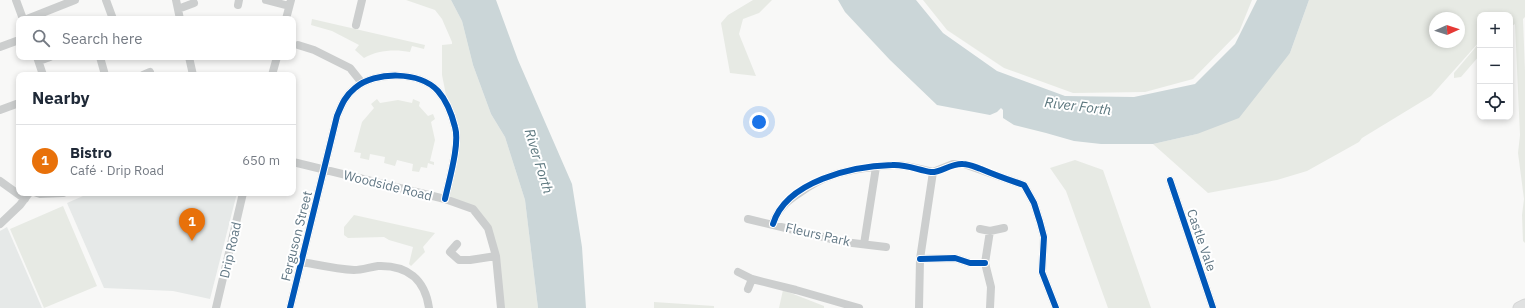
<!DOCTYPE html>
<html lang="en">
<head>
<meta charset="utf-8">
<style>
  :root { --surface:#fff; --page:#f6f6f7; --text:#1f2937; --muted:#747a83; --line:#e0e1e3; --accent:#d93025 }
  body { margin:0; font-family:"IBM Plex Sans",sans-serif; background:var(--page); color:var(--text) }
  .controls { position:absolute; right:12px; top:12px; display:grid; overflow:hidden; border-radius:8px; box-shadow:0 2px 6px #0003 }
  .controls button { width:36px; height:36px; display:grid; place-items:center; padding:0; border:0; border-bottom:1px solid var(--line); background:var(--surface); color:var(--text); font:20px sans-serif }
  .compass { position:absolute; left:1429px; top:12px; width:36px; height:36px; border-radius:50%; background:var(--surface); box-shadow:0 2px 6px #0003; rotate:87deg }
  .you { position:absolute; left:759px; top:122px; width:14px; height:14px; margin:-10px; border:3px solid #fff; border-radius:50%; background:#1a73e8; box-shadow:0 0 0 6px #1a73e833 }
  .badge { display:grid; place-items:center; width:26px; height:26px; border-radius:50%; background:var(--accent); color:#fff; font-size:13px; font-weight:700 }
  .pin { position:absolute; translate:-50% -33px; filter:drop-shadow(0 1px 2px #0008) }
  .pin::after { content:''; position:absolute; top:21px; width:14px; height:12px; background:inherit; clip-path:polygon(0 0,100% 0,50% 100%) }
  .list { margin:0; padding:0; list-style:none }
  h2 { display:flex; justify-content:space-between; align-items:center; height:52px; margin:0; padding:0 16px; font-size:17px }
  h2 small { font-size:13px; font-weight:400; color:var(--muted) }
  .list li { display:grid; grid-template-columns:26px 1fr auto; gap:12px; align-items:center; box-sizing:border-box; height:72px; padding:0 16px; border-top:1px solid var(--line) }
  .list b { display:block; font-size:15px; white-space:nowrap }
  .list p { margin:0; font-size:13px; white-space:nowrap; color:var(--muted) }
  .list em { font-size:13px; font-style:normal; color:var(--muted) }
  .icon { flex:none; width:22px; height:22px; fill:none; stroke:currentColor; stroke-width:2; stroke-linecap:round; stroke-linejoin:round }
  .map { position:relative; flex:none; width:1525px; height:308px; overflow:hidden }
  .search { position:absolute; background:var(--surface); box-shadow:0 2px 6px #0003; left:16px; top:16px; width:280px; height:44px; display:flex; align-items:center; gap:10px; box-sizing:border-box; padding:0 14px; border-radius:8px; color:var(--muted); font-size:15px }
  .panel { position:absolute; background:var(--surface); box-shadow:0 2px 6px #0003; left:16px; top:72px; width:280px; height:124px; border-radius:8px }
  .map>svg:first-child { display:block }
  .built { fill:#e6e9e8 }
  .green { fill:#e7eae4; fill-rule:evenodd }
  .water { fill:#cbd6d8 }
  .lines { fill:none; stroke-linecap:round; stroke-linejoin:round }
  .major-casing { stroke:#d5d6d6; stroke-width:13 }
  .minor { stroke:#cccece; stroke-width:8 }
  .major { stroke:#e0e1e1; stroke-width:11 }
  .cycleway-casing { stroke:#fff; stroke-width:8 }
  .cycleway { stroke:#0057b8; stroke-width:6 }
  .labels { text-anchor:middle; stroke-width:4; stroke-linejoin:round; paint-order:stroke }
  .street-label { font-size:13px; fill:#617784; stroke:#fff }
  .water-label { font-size:14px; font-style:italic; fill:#5c777e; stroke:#fff }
</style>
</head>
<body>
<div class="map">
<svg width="1525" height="308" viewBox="0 0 1525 308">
  <rect width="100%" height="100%" fill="#f8f8f7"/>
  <path class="built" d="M 90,193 L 237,193 L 210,299 L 173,291 L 104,288 L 67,203 Z
    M 7,227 L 42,308 L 0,308 L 0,231 Z"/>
  <path class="green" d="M 406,0 L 451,0 L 462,21 L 473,65 L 491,114 L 505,137 L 525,200 L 538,308 L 502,308 L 498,277 L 482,216 L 449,197 L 460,137 L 457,121 L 446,95 L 442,75 L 442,45 L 452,44 L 452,42 L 442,19 L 435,10 Z
    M 753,0 L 772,0 L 759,13 L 743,19 L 739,34 L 756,76 L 730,73 L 721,23 L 728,15 Z
    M 923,0 L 1252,0 L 1239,32 L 1193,79 L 1145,92 L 1073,93 L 1004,68 L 947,30 Z
    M 1309,0 L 1525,0 L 1525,17 L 1523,19 L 1525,71 L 1525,243 L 1523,241 L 1522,215 L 1524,199 L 1518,153 L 1520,135 L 1515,24 L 1510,27 L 1510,15 L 1480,15 L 1480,41 L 1431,96 L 1362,138 L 1359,142 L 1307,171 L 1277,180 L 1208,193 L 1153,144 L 1197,134 L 1290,53 ZM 1435,18 L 1459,18 L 1459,42 L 1435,42 Z
    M 312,19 L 425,45 L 424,49 L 412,46 L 410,52 C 396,49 377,50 364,58 L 355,50 L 359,45 L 332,31 L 311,25 Z
    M 1480,42 L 1480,55 L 1461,77 L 1454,78 L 1454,73 Z
    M 377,99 L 380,103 L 398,100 L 412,103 L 413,99 L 420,102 L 419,106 L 428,116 L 433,114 L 435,119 L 431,122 L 435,140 L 430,161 L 434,162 L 434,165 L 428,163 L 427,168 L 421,167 L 419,172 L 412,171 L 413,164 L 397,160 L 395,166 L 384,163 L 385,157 L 370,154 L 369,160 L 360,158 L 361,153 L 354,152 L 362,122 L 374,108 L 371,104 Z
    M 1075,160 L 1103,170 L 1151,308 L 1108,308 L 1066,191 L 1050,168 Z
    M 63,206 L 97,286 L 44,308 L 10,229 Z
    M 354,215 L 435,233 L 423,247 L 425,252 L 411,266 L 409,264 L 413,247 L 389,240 L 384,237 L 348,238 L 344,235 L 344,227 Z
    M 783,290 L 824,306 L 824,308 L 779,308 Z
    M 654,302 L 714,306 L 714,308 L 654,308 Z"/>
  <path class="water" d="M 451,0 L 496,0 L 518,60 L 572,184 L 582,247 L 586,308 L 538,308 L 525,200 L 505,137 L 491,114 L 473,65 L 462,21 Z
    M 838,0 L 916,0 L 943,33 L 997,71 L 1065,96 L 1134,97 L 1195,84 L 1235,44 L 1257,0 L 1309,0 L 1290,53 L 1239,118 L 1197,134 L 1153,144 L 1101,144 L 1074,141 L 1046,133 L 1014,125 L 1003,118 L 1003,110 L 1001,108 L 997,112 L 990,115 L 937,105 L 890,60 L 845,12 Z"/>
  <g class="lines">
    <defs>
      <path id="major" d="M 1519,308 L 1525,305"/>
    </defs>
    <use href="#major" class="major-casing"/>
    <path class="minor" d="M 16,0 L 23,19
      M 106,0 L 113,19
      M 176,0 L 180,19
      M 266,0 L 289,6
      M 238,5 L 239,0
      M 178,9 L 194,3
      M 27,19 L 75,0
      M 286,19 L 291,0
      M 356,25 L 362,0
      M 298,45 L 314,50 L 350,68 L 362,83
      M 0,47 L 19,40
      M 37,57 L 43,75
      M 100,57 L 105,75
      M 189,57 L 193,75
      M 39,61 L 50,57
      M 143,75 L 150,72
      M 272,75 L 277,57
      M 0,110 L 19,103
      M 293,162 L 445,199 L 473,209 L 488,228 L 496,256 L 501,308
      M 933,172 L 953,164 L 964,164 L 1024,185 L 1034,203 L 1040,222 L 1044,237 L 1042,272 L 1056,308
      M 1170,180 L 1213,308
      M 0,181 L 25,199
      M 37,193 L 40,194 L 63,193
      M 748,219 L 844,242 L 886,247
      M 0,224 L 20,205 L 29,193
      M 773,224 C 777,210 786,202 798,194 C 824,175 844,170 875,167 C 881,166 888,165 894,165 C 907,165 920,169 933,172
      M 980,229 L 990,231 L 1004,228
      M 990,231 L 985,263 L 991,287 L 990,308
      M 457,244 L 450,252 L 459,260 L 470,260 L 496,256
      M 864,244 L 876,167
      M 920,259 L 955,258 L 970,263 L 985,263
      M 302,262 C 319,265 336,269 354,270 C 362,270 370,267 378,266 C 407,265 425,279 429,308
      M 738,272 L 752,279 L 796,290 L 859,308
      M 748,289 L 752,279
      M 216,308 L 243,193
      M 290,308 L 337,116 C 342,104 345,96 355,88 C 375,71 420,71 438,91 C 446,100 452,115 455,127 C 460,144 449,180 445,199
      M 919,308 L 920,259 L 933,172"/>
    <use href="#major" class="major"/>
    <defs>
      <path id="cycleway" d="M 1170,180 L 1213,308
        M 773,224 C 786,181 853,166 892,165 C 906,164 918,170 931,172 C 940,173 951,163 963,164 C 969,164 975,167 981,169 C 995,175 1009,180 1024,185 L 1034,203 L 1040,222 L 1044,237 L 1042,272 L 1056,308
        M 920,259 L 955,258 L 970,263 L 985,263
        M 290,308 L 337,116 C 342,104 345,96 355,88 C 375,71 420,71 438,91 C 446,100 452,115 455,127 C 460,144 449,180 445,199"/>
    </defs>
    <use href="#cycleway" class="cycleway-casing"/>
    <use href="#cycleway" class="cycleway"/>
  </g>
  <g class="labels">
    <g class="street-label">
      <text transform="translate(388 185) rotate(14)" y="5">Woodside Road</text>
      <text transform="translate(818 234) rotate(13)" y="5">Fleurs Park</text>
      <text transform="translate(296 236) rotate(-76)" y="5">Ferguson Street</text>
      <text transform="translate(1202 240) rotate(71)" y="5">Castle Vale</text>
      <text transform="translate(230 250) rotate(-77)" y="5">Drip Road</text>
    </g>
    <g class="water-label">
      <text transform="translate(1078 106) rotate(7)" y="5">River Forth</text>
      <text transform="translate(539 161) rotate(73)" y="5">River Forth</text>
    </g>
  </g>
</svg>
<div class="controls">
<button>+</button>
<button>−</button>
<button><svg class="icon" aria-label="locate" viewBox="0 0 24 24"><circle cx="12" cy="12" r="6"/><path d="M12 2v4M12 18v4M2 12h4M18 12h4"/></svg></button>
</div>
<svg class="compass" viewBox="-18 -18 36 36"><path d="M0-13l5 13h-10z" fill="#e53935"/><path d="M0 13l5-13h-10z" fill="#747a83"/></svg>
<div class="you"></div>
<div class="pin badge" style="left:192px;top:241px;background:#e8710a">1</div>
<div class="search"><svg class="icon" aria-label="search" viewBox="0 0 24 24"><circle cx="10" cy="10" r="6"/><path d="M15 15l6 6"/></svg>Search here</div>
<section class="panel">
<h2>Nearby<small></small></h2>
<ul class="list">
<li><span class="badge" style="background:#e8710a">1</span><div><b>Bistro</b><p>Café · Drip Road</p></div><em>650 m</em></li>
</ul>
</section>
</div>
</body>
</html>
